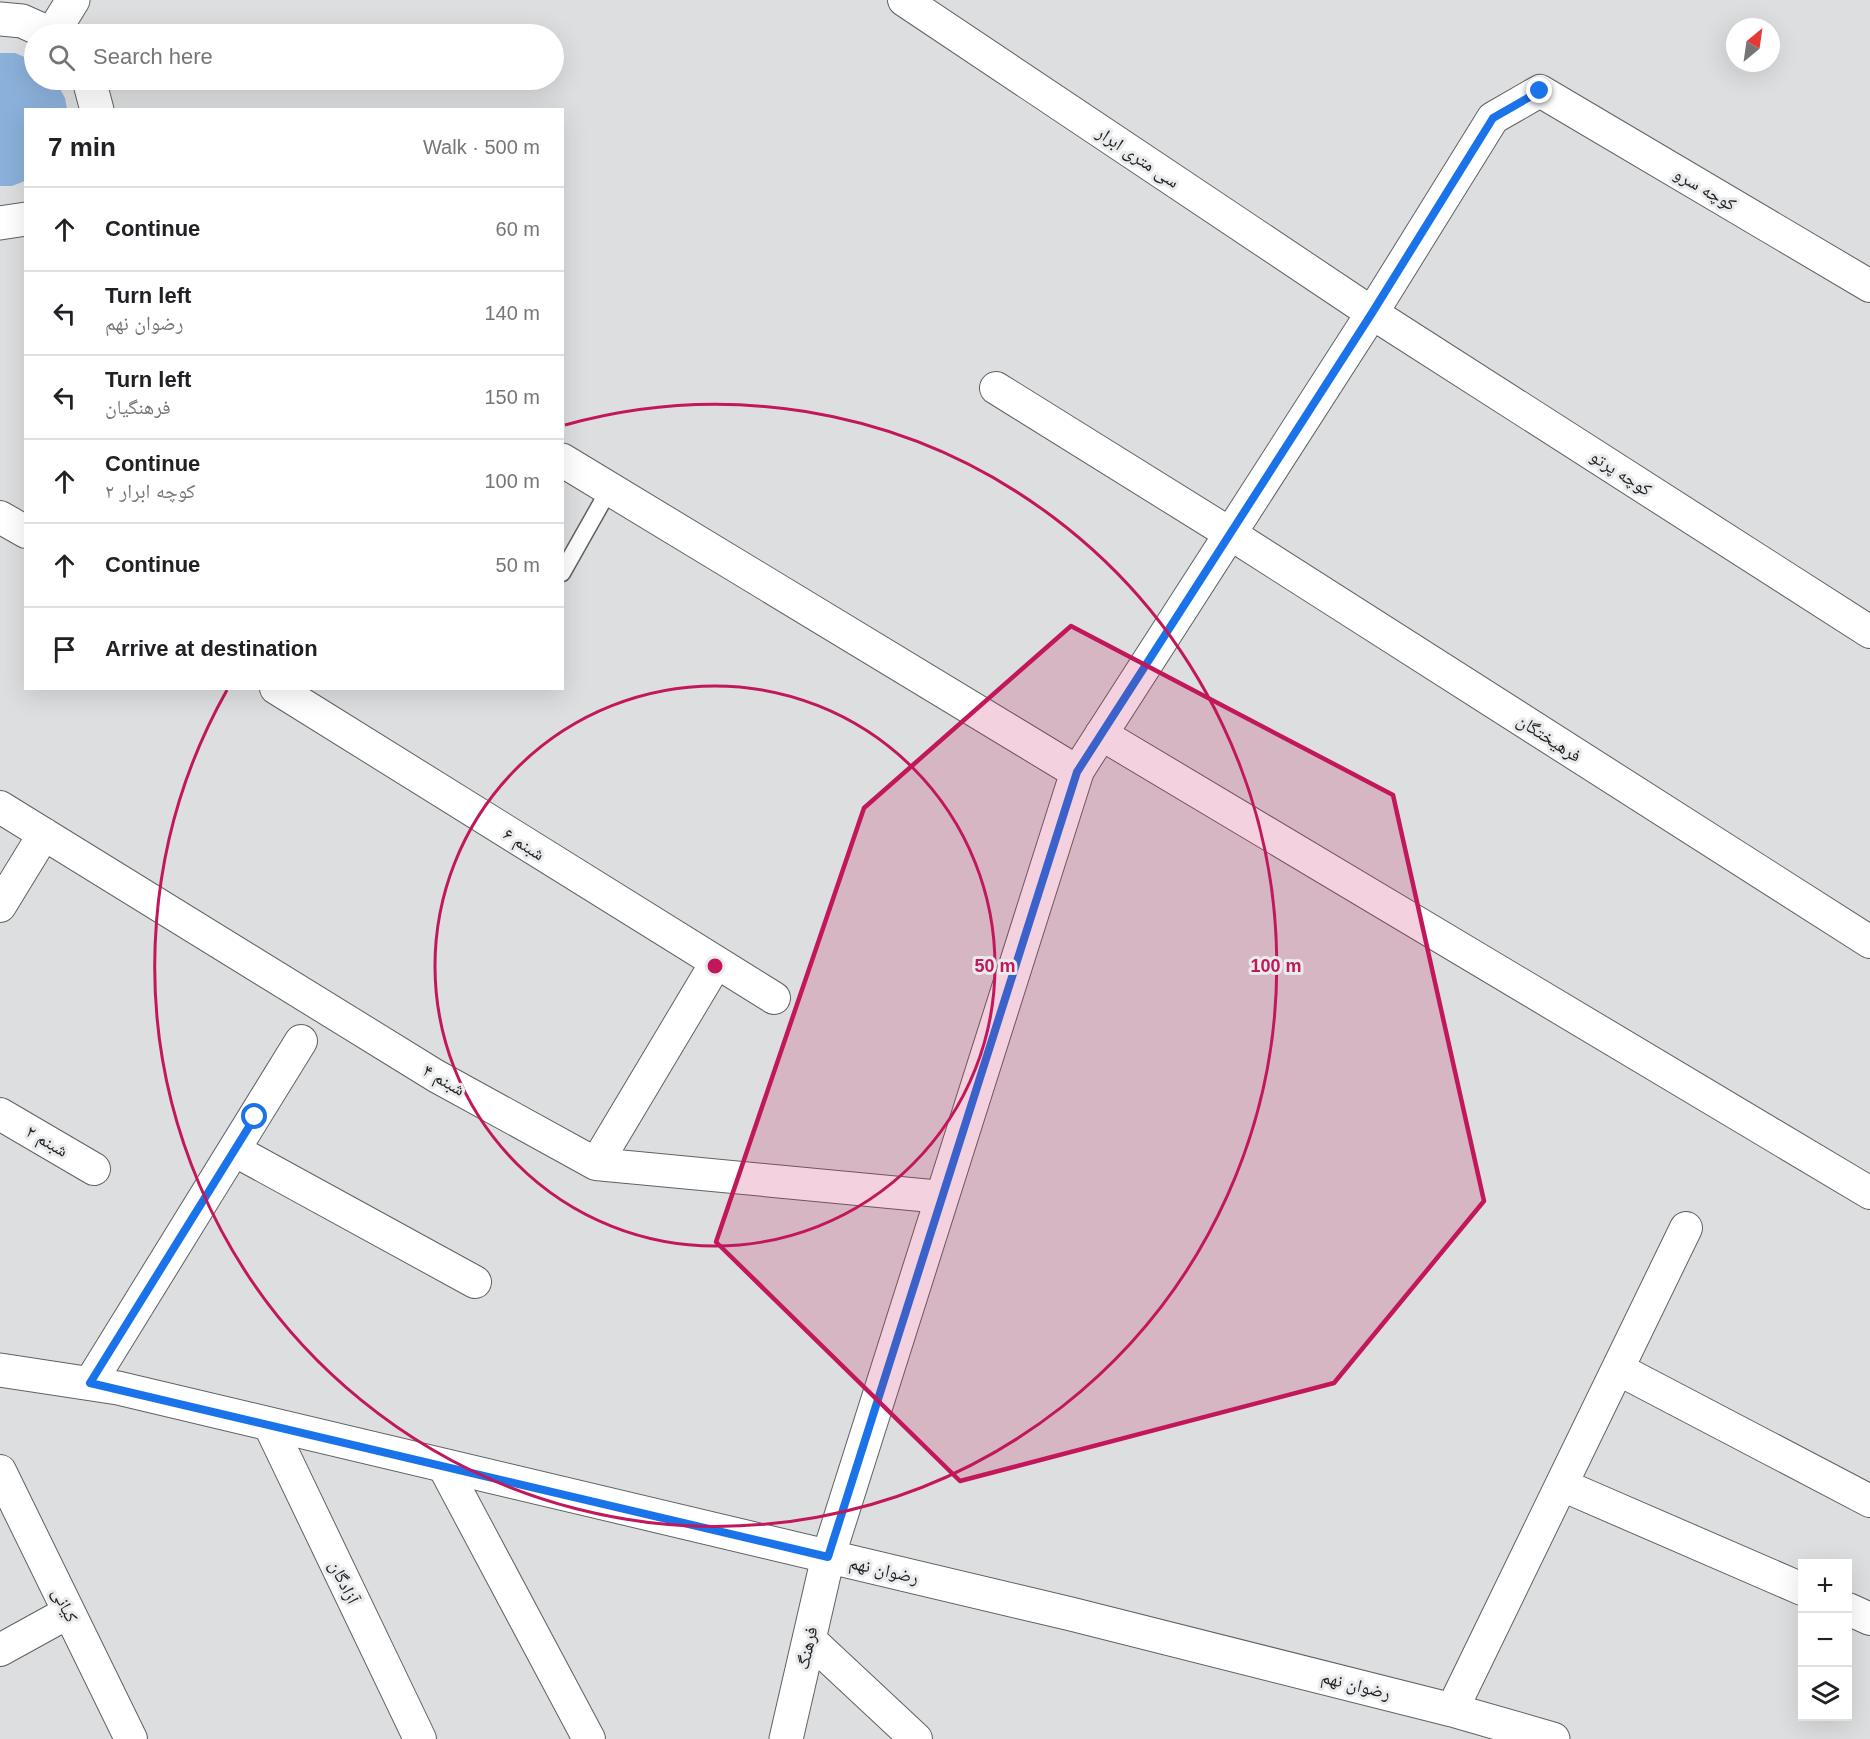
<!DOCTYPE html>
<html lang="en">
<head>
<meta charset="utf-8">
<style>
  :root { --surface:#fff; --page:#f2f2f2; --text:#202124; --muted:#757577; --line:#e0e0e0 }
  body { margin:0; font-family:Helvetica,"Noto Naskh Arabic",sans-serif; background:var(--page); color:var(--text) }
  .controls { position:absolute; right:18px; bottom:18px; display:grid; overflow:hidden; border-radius:0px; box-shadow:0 6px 24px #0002 }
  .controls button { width:54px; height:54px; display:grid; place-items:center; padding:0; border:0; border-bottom:2px solid var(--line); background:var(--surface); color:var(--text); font:30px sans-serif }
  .compass { position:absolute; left:1726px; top:18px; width:54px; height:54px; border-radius:50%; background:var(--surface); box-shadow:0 6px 24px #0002; rotate:29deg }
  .stop { position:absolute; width:18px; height:18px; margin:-14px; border:4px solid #1a73e8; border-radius:50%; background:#fff }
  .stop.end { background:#1a73e8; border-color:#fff; box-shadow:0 2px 6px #0008 }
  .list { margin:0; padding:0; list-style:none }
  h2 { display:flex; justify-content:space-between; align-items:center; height:78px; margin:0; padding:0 24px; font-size:26px }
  h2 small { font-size:20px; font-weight:400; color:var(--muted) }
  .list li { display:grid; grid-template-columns:39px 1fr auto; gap:18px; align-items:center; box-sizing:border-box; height:84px; padding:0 24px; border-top:2px solid var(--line) }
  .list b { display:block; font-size:22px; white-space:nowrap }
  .list p { margin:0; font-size:20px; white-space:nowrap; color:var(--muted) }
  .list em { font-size:20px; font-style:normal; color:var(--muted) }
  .icon { flex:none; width:33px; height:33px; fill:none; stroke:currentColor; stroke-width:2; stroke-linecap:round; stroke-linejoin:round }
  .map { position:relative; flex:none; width:1870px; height:1739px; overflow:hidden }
  .search { position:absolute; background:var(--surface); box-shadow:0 6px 24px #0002; left:24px; top:24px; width:540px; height:66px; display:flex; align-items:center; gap:15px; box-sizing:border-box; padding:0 21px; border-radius:33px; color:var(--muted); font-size:22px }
  .panel { position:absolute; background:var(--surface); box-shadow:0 6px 24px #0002; left:24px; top:108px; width:540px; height:582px; border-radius:0px }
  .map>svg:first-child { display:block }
  .green { fill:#8bb1da }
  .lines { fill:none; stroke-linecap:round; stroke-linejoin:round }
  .service-casing { stroke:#606162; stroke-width:19 }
  .minor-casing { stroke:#606162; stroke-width:34 }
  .tertiary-casing { stroke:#606162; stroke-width:35 }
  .service { stroke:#fff; stroke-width:16 }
  .minor { stroke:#fff; stroke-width:32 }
  .tertiary { stroke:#fff; stroke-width:33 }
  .route { stroke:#1a73e8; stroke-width:8 }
  .marked { fill:#c2185b; fill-opacity:0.2; stroke:#c2185b; stroke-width:4.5; stroke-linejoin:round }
  .ring { fill:none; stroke:#c2185b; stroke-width:3 }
  .labels { text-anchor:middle; stroke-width:6; stroke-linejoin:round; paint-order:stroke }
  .street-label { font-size:18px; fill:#212122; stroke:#eaebec }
  .centre { fill:#c2185b; stroke:#eaebec; stroke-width:3 }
  .ring-label { font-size:18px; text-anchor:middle; font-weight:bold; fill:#c2185b; stroke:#eaebec; stroke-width:6; stroke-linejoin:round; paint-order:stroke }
</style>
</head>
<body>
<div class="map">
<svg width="1870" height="1739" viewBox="0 0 1870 1739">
  <rect width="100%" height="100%" fill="#dddedf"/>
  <path class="green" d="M 0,53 L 15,53 L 34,61 L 34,80 L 55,80 L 65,98 L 67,109 L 26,110 L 25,181 L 12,186 L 0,186 Z"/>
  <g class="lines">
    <defs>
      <path id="service" d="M 562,573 L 610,488"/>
      <path id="minor" d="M 904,0 L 1372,313 L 1870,632
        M 996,388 L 1229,533 L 1870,942
        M 0,517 L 26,532
        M 276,688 L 774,998
        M 1101,734 L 1870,1193
        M 1077,772 L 1372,313 L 1493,118 L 1540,91 L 1870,286
        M 0,807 L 436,1076 L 596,1164 L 942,1197
        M 0,906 L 44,834
        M 0,1114 L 94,1169
        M 234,1150 L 475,1282
        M 596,1164 L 716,963
        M 1618,1369 L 1870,1501
        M 90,1383 L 301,1041
        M 269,1424 L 420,1739
        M 443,1465 L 589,1739
        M 0,1471 L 131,1739
        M 1562,1485 L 1802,1589
        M 1848,1609 L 1870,1619
        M 809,1639 L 916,1739
        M 0,1650 L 69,1612
        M 1452,1710 L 1686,1228"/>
      <path id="tertiary" d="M 0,19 L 22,21 L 51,34
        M 52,34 L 73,0
        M 89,80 L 97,110
        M 0,223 L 26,219
        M 562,460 L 1077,772 L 828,1557 L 786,1739
        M 0,1370 L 118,1388 L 1071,1614 L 1452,1710 L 1553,1739"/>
    </defs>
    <use href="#service" class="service-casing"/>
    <use href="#minor" class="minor-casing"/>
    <use href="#tertiary" class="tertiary-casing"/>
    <use href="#service" class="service"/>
    <use href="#minor" class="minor"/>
    <use href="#tertiary" class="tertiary"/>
  </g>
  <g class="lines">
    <path class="route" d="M 255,1117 L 90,1383 L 828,1557 L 1077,772 L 1372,313 L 1493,118 L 1540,91"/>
  </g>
  <path class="marked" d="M 1071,626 L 1393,795 L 1484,1201 L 1334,1383 L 960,1481 L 716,1242 L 864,808 Z"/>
  <g class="ring">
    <circle cx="715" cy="966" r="280"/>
    <path d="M565 425A561 561 0 1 1 227 690"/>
  </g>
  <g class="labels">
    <g class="street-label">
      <text transform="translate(1138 157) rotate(34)" y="6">سی متری ابرار</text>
      <text transform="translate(1705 189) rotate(30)" y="6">کوچه سرو</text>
      <text transform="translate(1621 473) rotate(33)" y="6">کوچه پرتو</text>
      <text transform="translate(1549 738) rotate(33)" y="6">فرهیختگان</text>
      <text transform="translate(524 844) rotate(32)" y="6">شبنم ۶</text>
      <text transform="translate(444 1080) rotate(30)" y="6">شبنم ۴</text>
      <text transform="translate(47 1141) rotate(30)" y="6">شبنم ۲</text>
      <text transform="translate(884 1570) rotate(13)" y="6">رضوان نهم</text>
      <text transform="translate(344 1582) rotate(64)" y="6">آزادگان</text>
      <text transform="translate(65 1605) rotate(64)" y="6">کیانی</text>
      <text transform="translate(807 1648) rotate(-77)" y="6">فرهنگ</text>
      <text transform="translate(1356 1685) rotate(14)" y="6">رضوان نهم</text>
    </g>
  </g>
  <circle cx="715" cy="966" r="9" class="centre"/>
  <g class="ring-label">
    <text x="995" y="972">50 m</text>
    <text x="1276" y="972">100 m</text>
  </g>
</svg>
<div class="controls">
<button>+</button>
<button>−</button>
<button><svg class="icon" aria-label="layers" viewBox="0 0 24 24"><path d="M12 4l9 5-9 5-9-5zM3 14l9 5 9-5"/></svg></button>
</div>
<svg class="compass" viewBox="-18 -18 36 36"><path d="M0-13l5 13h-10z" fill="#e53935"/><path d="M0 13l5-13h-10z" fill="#757577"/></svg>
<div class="stop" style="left:255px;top:1117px"></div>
<div class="stop end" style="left:1540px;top:91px"></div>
<div class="search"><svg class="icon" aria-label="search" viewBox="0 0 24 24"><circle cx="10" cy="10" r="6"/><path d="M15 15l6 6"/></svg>Search here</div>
<section class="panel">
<h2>7 min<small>Walk · 500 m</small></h2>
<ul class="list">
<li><svg class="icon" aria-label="ahead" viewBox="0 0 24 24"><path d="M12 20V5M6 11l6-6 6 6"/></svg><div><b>Continue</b></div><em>60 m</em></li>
<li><svg class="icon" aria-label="left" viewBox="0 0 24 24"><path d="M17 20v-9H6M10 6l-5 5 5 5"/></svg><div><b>Turn left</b><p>رضوان نهم</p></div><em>140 m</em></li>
<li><svg class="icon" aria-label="left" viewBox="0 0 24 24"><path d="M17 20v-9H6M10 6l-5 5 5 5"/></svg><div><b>Turn left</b><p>فرهنگیان</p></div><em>150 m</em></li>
<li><svg class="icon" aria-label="ahead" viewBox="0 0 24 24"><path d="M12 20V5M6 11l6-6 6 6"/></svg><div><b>Continue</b><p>کوچه ابرار ۲</p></div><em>100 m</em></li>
<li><svg class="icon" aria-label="ahead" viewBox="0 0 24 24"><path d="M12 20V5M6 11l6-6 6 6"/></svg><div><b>Continue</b></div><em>50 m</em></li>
<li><svg class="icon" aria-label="arrive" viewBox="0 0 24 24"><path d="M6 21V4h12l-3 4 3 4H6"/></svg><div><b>Arrive at destination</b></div></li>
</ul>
</section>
</div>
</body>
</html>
